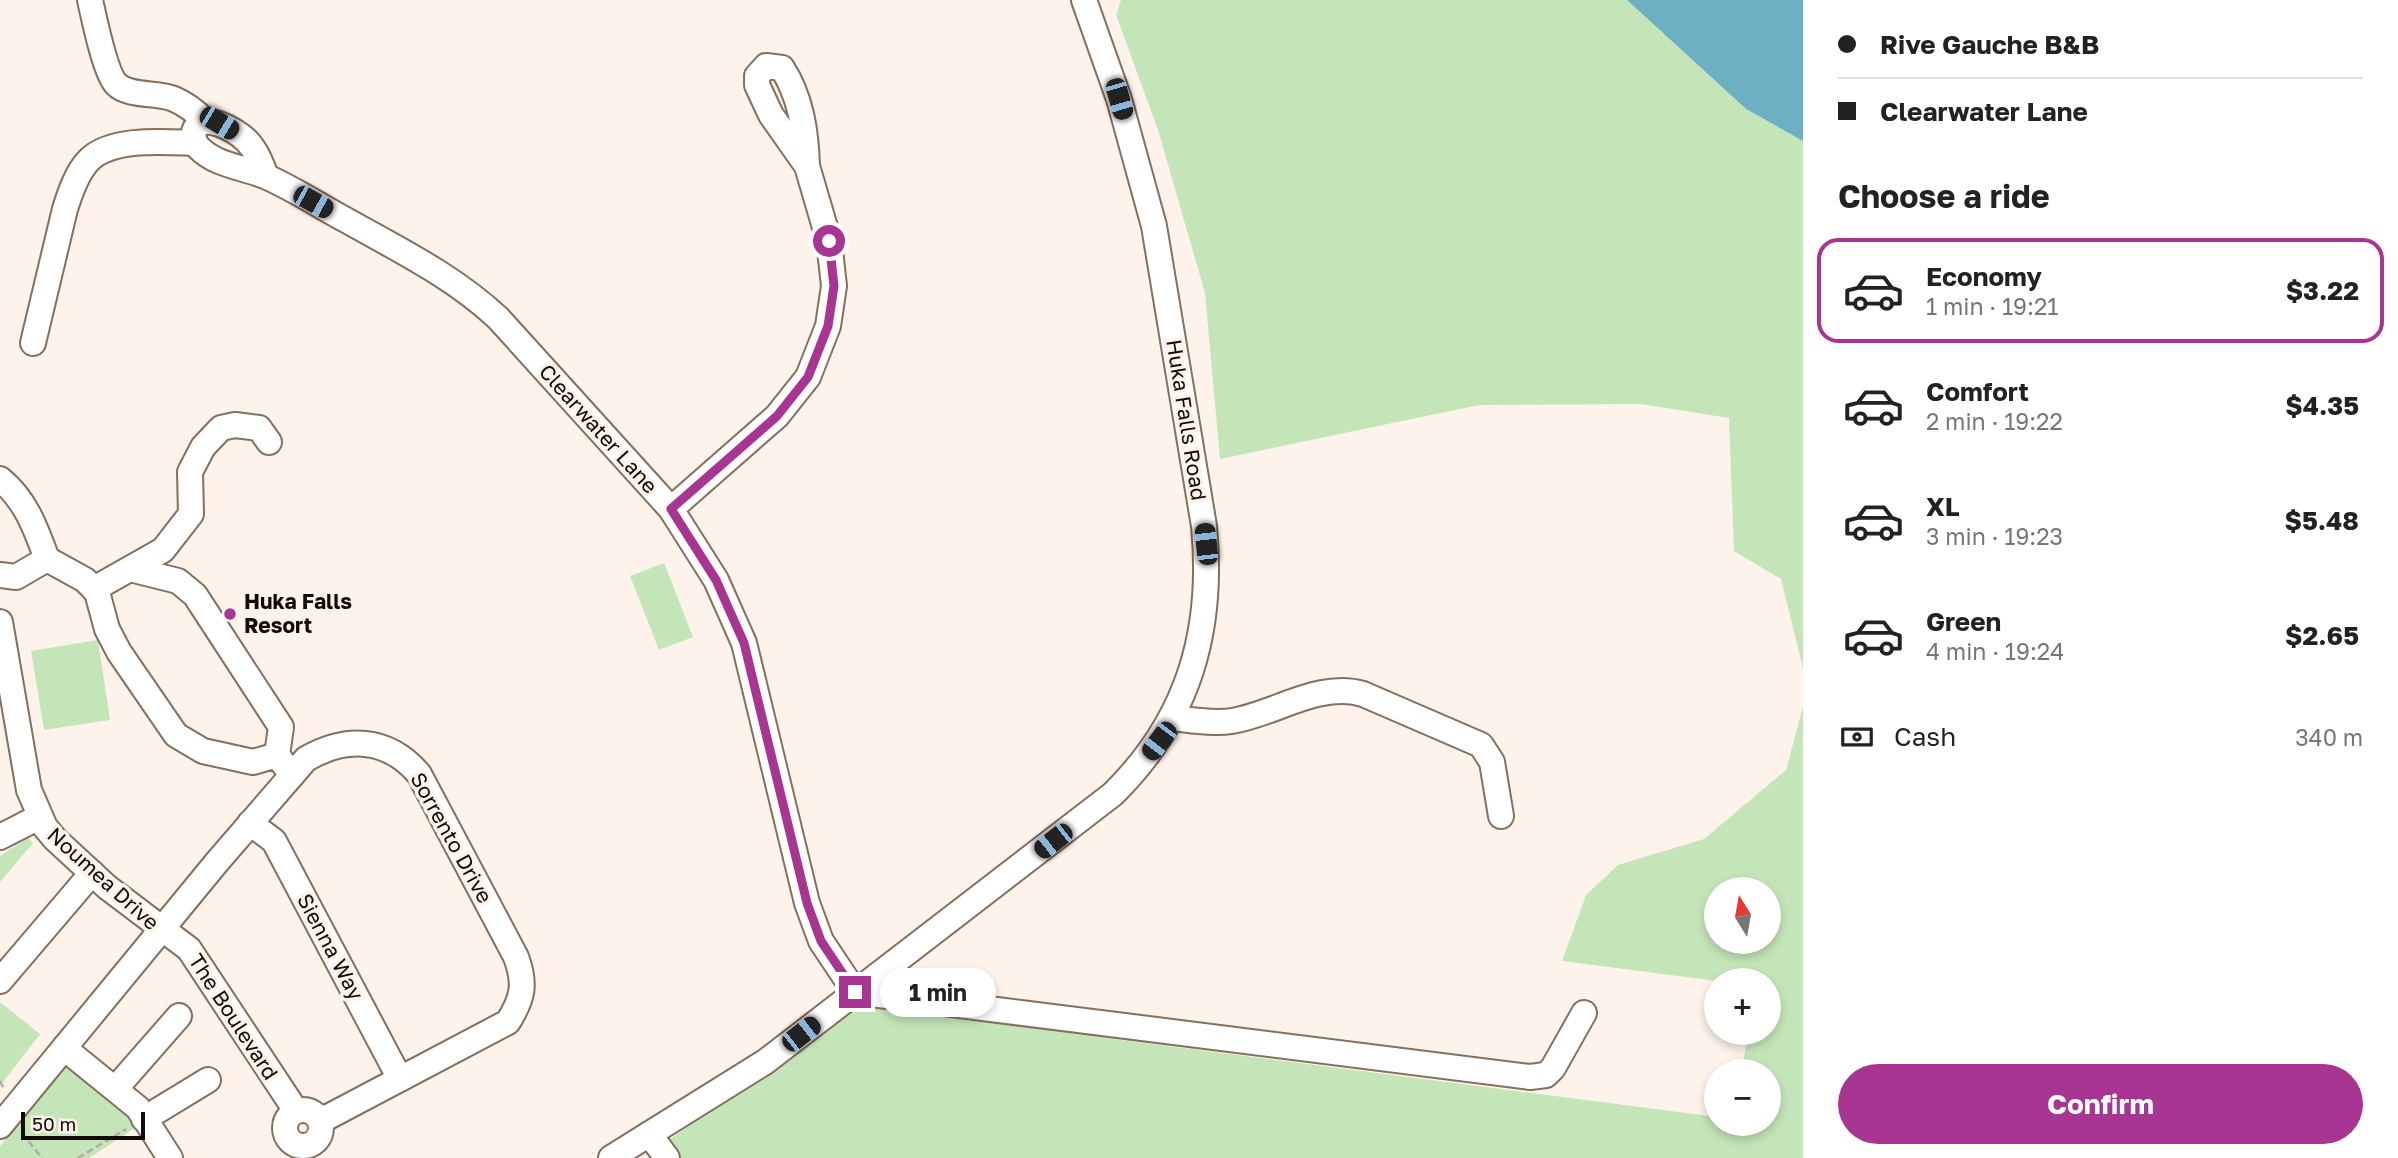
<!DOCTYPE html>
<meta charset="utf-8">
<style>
:root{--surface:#fff;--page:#f2f2f2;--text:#222;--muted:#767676;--line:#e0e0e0;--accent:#a73591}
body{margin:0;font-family:"Golos Text",sans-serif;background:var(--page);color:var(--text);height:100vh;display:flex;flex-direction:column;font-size:26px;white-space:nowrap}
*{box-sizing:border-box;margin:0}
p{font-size:23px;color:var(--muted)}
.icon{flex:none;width:38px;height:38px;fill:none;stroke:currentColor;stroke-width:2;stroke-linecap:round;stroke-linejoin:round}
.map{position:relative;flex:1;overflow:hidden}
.sheet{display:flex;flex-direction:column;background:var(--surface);width:595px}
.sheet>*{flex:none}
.banner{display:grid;align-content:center;height:154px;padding:0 35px;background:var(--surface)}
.needle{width:46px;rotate:349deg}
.fabs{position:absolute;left:1704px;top:877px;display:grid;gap:14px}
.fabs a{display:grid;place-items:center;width:77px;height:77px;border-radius:50%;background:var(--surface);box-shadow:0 4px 10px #0003;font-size:35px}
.scale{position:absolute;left:21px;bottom:18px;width:124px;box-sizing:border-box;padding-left:7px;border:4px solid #120a05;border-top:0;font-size:19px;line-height:24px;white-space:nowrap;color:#120a05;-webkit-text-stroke:5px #fdf3ea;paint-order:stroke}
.end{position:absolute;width:32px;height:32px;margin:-16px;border:9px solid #a73591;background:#fff;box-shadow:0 0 0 4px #fff}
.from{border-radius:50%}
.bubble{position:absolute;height:49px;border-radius:24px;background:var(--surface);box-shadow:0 4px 10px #0003;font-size:23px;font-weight:700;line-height:49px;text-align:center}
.car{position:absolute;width:21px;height:42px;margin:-21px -10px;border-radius:9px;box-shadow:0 0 5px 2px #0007;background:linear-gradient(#222 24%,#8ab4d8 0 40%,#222 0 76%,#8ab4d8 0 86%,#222 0)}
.banner b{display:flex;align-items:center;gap:24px;height:66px;font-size:26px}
.banner b+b{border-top:2px solid var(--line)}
.banner i{width:18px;height:18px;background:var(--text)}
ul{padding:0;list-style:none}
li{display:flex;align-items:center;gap:21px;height:105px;margin:0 14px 10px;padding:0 21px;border:4px solid transparent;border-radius:21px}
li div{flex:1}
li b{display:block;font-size:26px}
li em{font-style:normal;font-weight:700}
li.active{border-color:var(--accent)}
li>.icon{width:63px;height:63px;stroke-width:1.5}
h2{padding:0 35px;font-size:32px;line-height:84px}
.pay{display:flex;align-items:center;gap:18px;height:77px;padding:0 35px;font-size:26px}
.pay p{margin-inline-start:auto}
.button{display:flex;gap:14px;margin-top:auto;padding:14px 35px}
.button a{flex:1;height:80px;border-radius:42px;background:var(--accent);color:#fff;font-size:28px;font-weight:700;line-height:80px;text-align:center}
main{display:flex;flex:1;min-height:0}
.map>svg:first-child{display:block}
.green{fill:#c4e5b8;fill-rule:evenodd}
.water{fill:#6eb0c3}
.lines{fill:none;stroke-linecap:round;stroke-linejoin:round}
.minor-casing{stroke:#856f5d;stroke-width:28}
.path{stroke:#b4aba3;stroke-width:2.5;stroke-dasharray:7 3.5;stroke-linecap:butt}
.minor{stroke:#fff;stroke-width:24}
.route{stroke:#a73591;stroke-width:9}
.poi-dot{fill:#a73591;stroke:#fdf3ea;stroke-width:2.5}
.labels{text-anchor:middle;stroke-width:7;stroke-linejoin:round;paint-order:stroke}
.street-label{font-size:21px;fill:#120a05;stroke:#fdf3ea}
.poi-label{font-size:21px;font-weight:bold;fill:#120a05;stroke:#fdf3ea;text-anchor:start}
</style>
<main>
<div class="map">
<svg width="1803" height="1158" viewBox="0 0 1803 1158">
<rect width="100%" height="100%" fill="#fdf3ea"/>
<g class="green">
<path d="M 1121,0 L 1627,0 L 1746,109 L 1803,141 L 1803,668 L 1781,579 L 1734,551 L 1729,418 L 1641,404 L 1479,405 L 1220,459 L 1205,293 L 1158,130 L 1116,15 Z"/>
<path d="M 664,563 L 693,637 L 659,650 L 630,576 Z"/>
<path d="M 98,640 L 110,720 L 44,730 L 31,651 Z"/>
<path d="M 1803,707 L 1803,1158 L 679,1158 L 666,1142 L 858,1006 L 1717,1117 L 1717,1124 L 1769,1124 L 1769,1071 L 1741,1071 L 1749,1033 L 1769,1032 L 1769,980 L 1717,981 L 1562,961 L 1586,895 L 1618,865 L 1704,839 L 1786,770 ZM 1717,889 L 1769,889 L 1769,942 L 1717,942 Z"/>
<path d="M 28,838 L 33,843 L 0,882 L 0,856 Z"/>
<path d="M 0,1002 L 40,1034 L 0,1086 Z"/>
<path d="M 66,1064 L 123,1109 L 135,1128 L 89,1158 L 0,1158 L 0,1146 Z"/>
</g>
<path class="water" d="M 1627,0 L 1803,0 L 1803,141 L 1746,109 Z"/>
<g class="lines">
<g class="minor-casing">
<g id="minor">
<path d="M 90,0 C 94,18 105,72 116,84 C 129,97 157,92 174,99 C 186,104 196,112 205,121"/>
<path d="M 266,176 C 261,163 256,150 246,140 C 236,131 204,111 195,129 C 192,135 194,143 199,148 C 217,166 244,167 267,177 C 294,189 320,206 346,220 C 399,250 453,276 498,318 L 671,509 L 716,580 L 744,643 L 807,903 L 821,941 L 855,992 L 1530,1077 L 1546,1075 L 1553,1068 L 1584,1013"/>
<path d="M 33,343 L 65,209 C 70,193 77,172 89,160 C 112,137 165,142 195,143"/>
<path d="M 0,479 C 26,500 36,529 47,559 L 85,580 L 97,592 L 107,629 L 119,652 L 176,735 L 203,751 L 253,762 L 277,755 L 292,775"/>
<path d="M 671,509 L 777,416 L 808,377 L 828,326 L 834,286 L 829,241 L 807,166 L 771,115 L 757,85 L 757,76 L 766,66 L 782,68 C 801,97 806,132 807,166"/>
<path d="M 130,569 L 178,581 L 195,595 L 281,727 L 277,755"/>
<path d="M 0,575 L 16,577 L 47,559"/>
<path d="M 94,589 L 163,550 L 191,514 L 190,472 L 203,447 L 221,428 L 235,425 L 259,428 L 269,442"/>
<path d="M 0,622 L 29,790 L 45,827 L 55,839 L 107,887 L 189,949 L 296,1111"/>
<path d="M 1172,718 C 1192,720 1213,724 1232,721 C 1275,714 1319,681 1363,694 L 1481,745 L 1492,762 L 1501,816"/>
<path d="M 250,823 L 274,841 L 400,1079"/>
<path d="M 0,837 L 39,817"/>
<path d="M 0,981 L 92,873"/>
<path d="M 64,1048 L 138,1108 L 170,1158"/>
<path d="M 116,1088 L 179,1016"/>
<circle cx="303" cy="1128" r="18"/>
<path d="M 144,1119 L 208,1080"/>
<path d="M 0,1126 L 217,862 L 306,759 C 346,736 387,737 419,774 L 516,957 C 526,984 523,998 508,1022 L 328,1117 L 319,1118"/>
<path d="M 649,1134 L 667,1158"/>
<path d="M 611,1158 L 765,1062 L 1113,794 C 1189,719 1214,631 1204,526 L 1154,226 L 1119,99 L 1084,0"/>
</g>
</g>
<g class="path">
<path d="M 0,1081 L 4,1089"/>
<path d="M 22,1133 L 42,1158"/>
<path d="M 78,1158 L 126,1129"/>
</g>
<use href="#minor" class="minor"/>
</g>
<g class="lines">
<path class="route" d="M 829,241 L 834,286 L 828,326 L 808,377 L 777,416 L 671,509 L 716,580 L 744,643 L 807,903 L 821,941 L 855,992"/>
</g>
<circle class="poi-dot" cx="230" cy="614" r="7"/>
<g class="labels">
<g class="street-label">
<text transform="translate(1186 420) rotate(81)" y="7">Huka Falls Road</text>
<text transform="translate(598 429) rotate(48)" y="7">Clearwater Lane</text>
<text transform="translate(451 838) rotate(61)" y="7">Sorrento Drive</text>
<text transform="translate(103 879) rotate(42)" y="7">Noumea Drive</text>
<text transform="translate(330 947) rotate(62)" y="7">Sienna Way</text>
<text transform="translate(233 1017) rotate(57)" y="7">The Boulevard</text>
</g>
<g class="poi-label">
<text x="244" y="609">Huka Falls<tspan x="244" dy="24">Resort</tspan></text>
</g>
</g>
</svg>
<div class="fabs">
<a><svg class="needle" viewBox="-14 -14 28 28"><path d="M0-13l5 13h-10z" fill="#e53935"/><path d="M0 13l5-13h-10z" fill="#767676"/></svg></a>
<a>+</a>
<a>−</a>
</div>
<div class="scale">50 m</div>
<i class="end from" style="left:829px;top:241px"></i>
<i class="end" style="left:855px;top:992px"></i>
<div class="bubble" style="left:880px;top:968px;width:116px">1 min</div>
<i class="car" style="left:1119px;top:99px;rotate:164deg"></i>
<i class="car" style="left:219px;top:123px;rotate:121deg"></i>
<i class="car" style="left:313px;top:202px;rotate:119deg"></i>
<i class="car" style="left:1206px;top:544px;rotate:354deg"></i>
<i class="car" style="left:1159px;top:741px;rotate:217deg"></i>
<i class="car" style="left:1053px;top:841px;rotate:232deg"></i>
<i class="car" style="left:801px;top:1034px;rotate:52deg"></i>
</div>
<section class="sheet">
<div class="banner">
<b><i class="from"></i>Rive Gauche B&amp;B</b>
<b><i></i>Clearwater Lane</b>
</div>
<h2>Choose a ride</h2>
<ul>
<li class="active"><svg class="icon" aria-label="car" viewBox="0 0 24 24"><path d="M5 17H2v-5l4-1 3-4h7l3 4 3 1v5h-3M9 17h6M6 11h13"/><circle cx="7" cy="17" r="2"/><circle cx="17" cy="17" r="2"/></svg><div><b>Economy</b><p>1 min · 19:21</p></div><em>$3.22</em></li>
<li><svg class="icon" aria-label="car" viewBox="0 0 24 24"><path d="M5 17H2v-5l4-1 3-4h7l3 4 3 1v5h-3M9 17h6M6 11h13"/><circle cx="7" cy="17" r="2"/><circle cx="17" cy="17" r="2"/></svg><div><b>Comfort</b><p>2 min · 19:22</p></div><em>$4.35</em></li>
<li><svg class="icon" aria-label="car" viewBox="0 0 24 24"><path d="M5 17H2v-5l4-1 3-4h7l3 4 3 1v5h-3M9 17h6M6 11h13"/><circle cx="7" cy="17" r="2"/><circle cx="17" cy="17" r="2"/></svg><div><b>XL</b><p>3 min · 19:23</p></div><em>$5.48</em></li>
<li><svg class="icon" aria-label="car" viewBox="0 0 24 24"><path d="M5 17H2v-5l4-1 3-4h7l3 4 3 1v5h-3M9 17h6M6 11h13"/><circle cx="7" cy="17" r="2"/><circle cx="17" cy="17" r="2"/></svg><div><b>Green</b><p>4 min · 19:24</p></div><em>$2.65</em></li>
</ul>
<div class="pay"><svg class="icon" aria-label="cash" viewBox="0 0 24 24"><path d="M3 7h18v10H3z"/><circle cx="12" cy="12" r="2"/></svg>Cash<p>340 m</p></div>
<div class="button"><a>Confirm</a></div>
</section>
</main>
